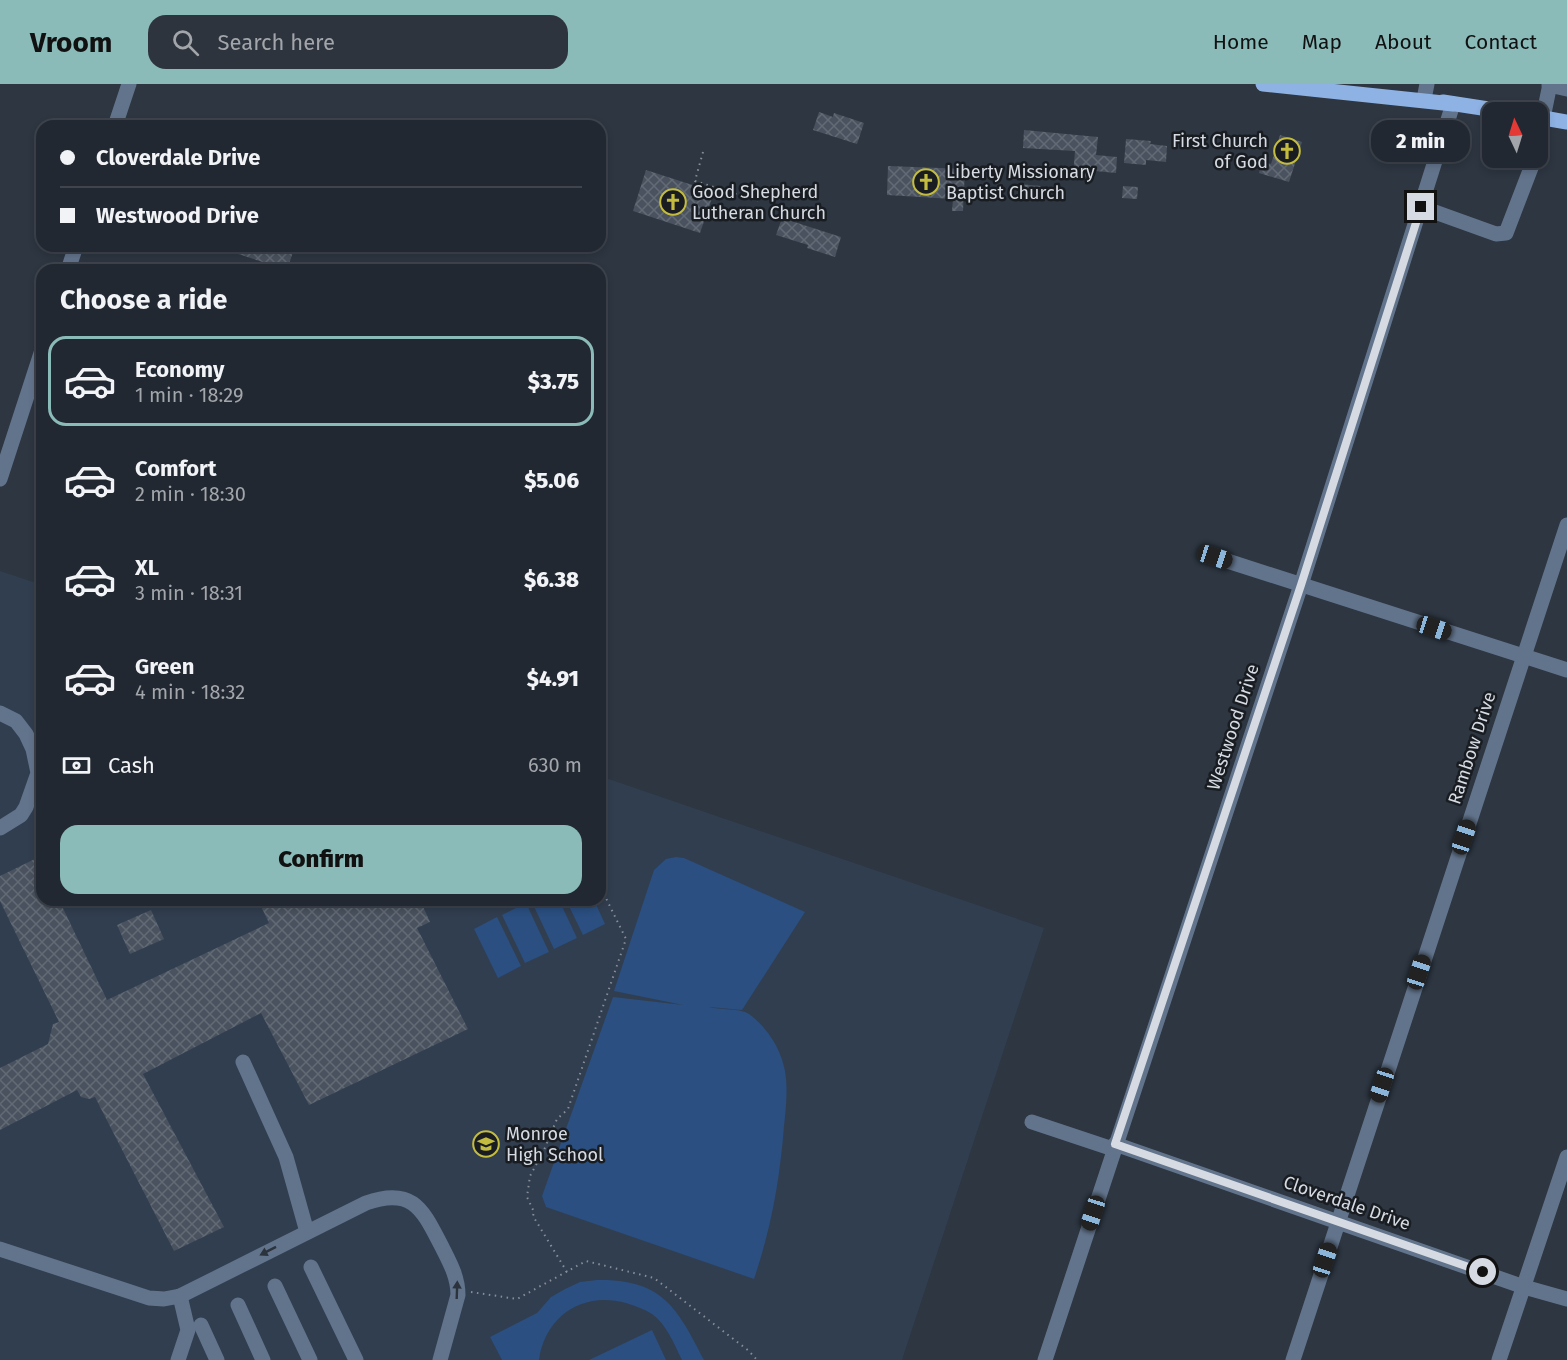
<!DOCTYPE html>
<meta charset="utf-8">
<style>
:root{--surface:#222831;--page:#2e343d;--text:#f1f3f6;--muted:#a2a6ab;--line:#3f444d;--accent:#8bbbb9}
body{margin:0;font-family:"Fira Sans",sans-serif;background:var(--page);color:var(--text);height:100vh;display:flex;flex-direction:column;font-size:22px;white-space:nowrap}
*{box-sizing:border-box;margin:0}
p{font-size:20px;color:var(--muted)}
.icon{flex:none;width:33px;height:33px;fill:none;stroke:currentColor;stroke-width:2;stroke-linecap:round;stroke-linejoin:round}
.map{position:relative;flex:1;overflow:hidden}
.sheet{position:absolute;left:36px;top:180px;width:570px;height:642px;display:flex;flex-direction:column;background:var(--surface);border-radius:18px;box-shadow:0 3px 9px #0003,0 0 0 2px var(--line)}
.sheet>*{flex:none}
.banner{position:absolute;left:36px;top:36px;width:570px;height:132px;border-radius:18px;box-shadow:0 3px 9px #0003,0 0 0 2px var(--line);display:grid;align-content:center;height:132px;padding:0 24px;background:var(--surface)}
.needle{width:39px;rotate:356deg}
.tools{position:absolute;left:1482px;top:18px;display:grid;gap:12px}
.tools a{display:grid;place-items:center;width:66px;height:66px;border-radius:12px;background:var(--surface);box-shadow:0 3px 9px #0003,0 0 0 2px var(--line);font-size:30px}
.end{position:absolute;width:27px;height:27px;margin:-14px;border:8px solid #d6dbe3;background:#111;box-shadow:0 0 0 3px #111}
.from{border-radius:50%}
.bubble{position:absolute;height:42px;border-radius:18px;background:var(--surface);box-shadow:0 3px 9px #0003,0 0 0 2px var(--line);font-size:20px;font-weight:800;line-height:42px;text-align:center}
.car{position:absolute;width:18px;height:36px;margin:-18px -9px;border-radius:8px;box-shadow:0 0 4px 2px #0007;background:linear-gradient(#222 24%,#8ab4d8 0 40%,#222 0 76%,#8ab4d8 0 86%,#222 0)}
.banner b{display:flex;align-items:center;gap:21px;height:57px;font-size:22px}
.banner b+b{border-top:2px solid var(--line)}
.banner i{width:15px;height:15px;background:var(--text)}
ul{padding:0;list-style:none}
li{display:flex;align-items:center;gap:18px;height:90px;margin:0 12px 9px;padding:0 12px;border:3px solid transparent;border-radius:18px}
li div{flex:1}
li b{display:block;font-size:22px}
li em{font-style:normal;font-weight:800}
li.on{border-color:var(--accent)}
li>.icon{width:54px;height:54px;stroke-width:1.5}
h2{padding:0 24px;font-size:27px;line-height:72px}
.pay{display:flex;align-items:center;gap:15px;height:66px;padding:0 24px;font-size:22px}
.pay p{margin-inline-start:auto}
.button{display:flex;gap:12px;margin-top:auto;padding:12px 24px}
.button a{flex:1;height:69px;border-radius:18px;background:var(--accent);color:#111;font-size:24px;font-weight:800;line-height:69px;text-align:center}
header{display:flex;align-items:center;gap:36px;box-sizing:border-box;height:84px;padding:0 30px;background:var(--accent);color:#111}
header strong{font-size:28px}
nav{display:flex;gap:33px;margin-inline-start:auto;font-size:21px}
.search{width:420px;height:54px;background:var(--page);display:flex;align-items:center;gap:15px;box-sizing:border-box;padding:0 21px;border-radius:18px;color:var(--muted);font-size:22px}
.map>svg:first-child{display:block}
.built{fill:#313e4f}
.pitch{fill:#2a4f80}
.building{fill:url(#building-cross-hatch)}
.lines{fill:none;stroke-linecap:round;stroke-linejoin:round}
.path{stroke:#878e98;stroke-width:2;stroke-dasharray:1.5 4.5;stroke-linecap:butt}
.minor{stroke:#62748c;stroke-width:15}
.major{stroke:#8db2e3;stroke-width:15}
.oneway{fill:#2b333c}
.route{stroke:#d6dbe3;stroke-width:8}
.labels{text-anchor:middle;stroke-width:5;stroke-linejoin:round;paint-order:stroke}
.poi-label{font-size:18px;fill:#d6dbe3;stroke:#191d22;text-anchor:start}
.street-label{font-size:18px;fill:#d6dbe3;stroke:#191d22}
</style>
<header>
<strong>Vroom</strong>
<div class="search"><svg class="icon" aria-label="search" viewBox="0 0 24 24"><circle cx="10" cy="10" r="6"/><path d="M15 15l6 6"/></svg>Search here</div>
<nav><a>Home</a><a>Map</a><a>About</a><a>Contact</a></nav>
</header>
<div class="map">
<svg width="1567" height="1276" viewBox="0 0 1567 1276">
<defs>
<pattern id="building-cross-hatch" width="8" height="8" patternUnits="userSpaceOnUse" patternTransform="scale(1.5)"><rect width="8" height="8" fill="#49525e"/><path d="M0 0l8 8M0 8l8-8" fill="none" stroke="#626a75"/></pattern>
</defs>
<rect width="100%" height="100%" fill="#2d3641"/>
<path class="built" d="M 0,487 L 42,501 L 42,816 L 600,816 L 600,692 L 1044,844 L 902,1276 L 0,1276 Z"/>
<g class="pitch">
<path d="M 676,773 L 684,774 L 805,828 L 742,926 L 709,923 C 720,926 740,924 749,930 C 768,944 781,965 785,987 C 788,1005 786,1024 784,1042 C 780,1095 771,1145 754,1195 L 546,1123 L 542,1112 L 613,913 L 683,921 L 614,907 L 654,786 L 666,775 Z"/>
<path d="M 531,816 L 559,816 L 577,854 L 554,865 Z"/>
<path d="M 566,816 L 594,816 L 605,840 L 583,851 Z"/>
<path d="M 526,819 L 549,868 L 525,879 L 502,831 Z"/>
<path d="M 497,833 L 521,882 L 498,894 L 474,845 Z"/>
<path d="M 597,1196 C 662,1195 677,1223 704,1276 L 682,1276 C 674,1260 667,1241 652,1230 C 644,1225 635,1222 626,1219 C 583,1207 545,1232 539,1276 L 502,1276 L 490,1253 L 537,1229 L 551,1213 L 565,1205 L 580,1198 Z"/>
<path d="M 652,1246 L 666,1276 L 589,1276 Z"/>
</g>
<g class="building">
<path d="M 819,28 L 833,33 L 834,29 L 864,39 L 857,60 L 813,46 Z"/>
<path d="M 1024,46 L 1098,53 L 1096,71 L 1117,73 L 1116,89 L 1095,87 L 1094,94 L 1073,92 L 1075,67 L 1023,64 Z"/>
<path d="M 1280,51 L 1302,58 L 1289,98 L 1259,89 L 1262,77 L 1271,80 Z"/>
<path d="M 1126,55 L 1151,57 L 1150,60 L 1167,62 L 1166,78 L 1146,76 L 1146,81 L 1124,79 Z"/>
<path d="M 888,82 L 965,85 L 963,127 L 952,127 L 953,115 L 887,111 Z"/>
<path d="M 646,86 L 714,108 L 700,149 L 633,127 Z"/>
<path d="M 1018,100 L 1041,102 L 1040,116 L 1017,114 Z"/>
<path d="M 1123,102 L 1138,103 L 1137,115 L 1122,114 Z"/>
<path d="M 782,134 L 841,153 L 835,173 L 807,164 L 808,161 L 776,151 Z"/>
<path d="M 221,162 L 295,162 L 287,186 L 220,164 Z"/>
<path d="M 39,773 L 42,779 L 42,816 L 59,816 L 107,916 L 269,839 L 258,816 L 420,816 L 430,838 L 417,844 L 468,945 L 309,1021 L 261,929 L 143,990 L 224,1143 L 174,1167 L 95,1013 L 89,1015 L 81,1013 L 77,1006 L 0,1046 L 0,984 L 48,960 L 53,940 L 59,938 L 0,817 L 0,792 Z"/>
<path d="M 151,826 L 164,855 L 130,870 L 117,841 Z"/>
</g>
<g class="lines">
<g class="path">
<path d="M 703,68 L 695,97 L 758,117"/>
<path d="M 567,1188 L 533,1132 L 534,1128 L 527,1113 L 530,1092 L 544,1066 L 557,1035 L 568,1025 L 626,855 L 600,802"/>
<path d="M 471,1208 L 517,1215 L 586,1177 L 654,1194 L 749,1267 L 757,1276"/>
</g>
<g class="minor">
<path d="M 1549,1 L 1567,5"/>
<path d="M 1424,15 L 1427,0"/>
<path d="M 1543,34 L 1550,0"/>
<path d="M 115,42 L 129,0"/>
<path d="M 1421,123 L 1496,150 L 1506,149 L 1534,76"/>
<path d="M 68,186 L 76,162"/>
<path d="M 0,395 L 42,266"/>
<path d="M 1215,473 L 1567,586"/>
<path d="M 0,629 L 16,637 L 26,650 L 33,665 L 38,689 L 26,723 L 21,731 L 0,744"/>
<path d="M 243,978 L 286,1073 L 307,1148"/>
<path d="M 1032,1038 L 1113,1065"/>
<path d="M 1115,1060 L 1524,1203 L 1567,1215"/>
<path d="M 0,1165 L 149,1214 L 164,1215 L 180,1212 L 188,1246 L 178,1276"/>
<path d="M 311,1183 L 356,1276"/>
<path d="M 275,1202 L 310,1276"/>
<path d="M 180,1212 L 366,1119 C 414,1102 423,1127 442,1163 C 450,1179 458,1193 458,1211 L 440,1276"/>
<path d="M 238,1221 L 263,1276"/>
<path d="M 201,1241 L 217,1276"/>
<path d="M 1045,1276 L 1301,501 L 1453,20"/>
<path d="M 1293,1276 L 1567,441"/>
<path d="M 1499,1276 L 1567,1073"/>
</g>
<g class="major">
<path d="M 1263,0 L 1453,20"/>
<path d="M 1443,18 L 1508,28"/>
<path d="M 1538,33 L 1567,38"/>
</g>
</g>
<defs><path id="oneway-solid" d="M-6-.8H1V-3.2L6.5 0L1 3.2V.8H-6Z" transform="scale(1.5)"/></defs>
<g class="oneway">
<use href="#oneway-solid" transform="translate(268 1167) rotate(153)"/>
<use href="#oneway-solid" transform="translate(457 1206) rotate(-88)"/>
</g>
<g class="lines">
<path class="route" d="M 1421,123 L 1301,501 L 1115,1060 L 1483,1188"/>
</g>
<defs>
<g id="church-ring" transform="scale(1.35)"><circle r="9.5" fill="#191d22" stroke="#c4bc3e" stroke-width="1.5"/><path d="M-1.2-6h2.4v3.5h3.3v2.4h-3.3V6h-2.4V-.1h-3.3v-2.4h3.3Z" fill="#c4bc3e"/></g>
<g id="school-ring" transform="scale(1.35)"><circle r="9.5" fill="#191d22" stroke="#c4bc3e" stroke-width="1.5"/><path d="M0-5L7-2L0 1L-7-2ZM-4 1L0 2.5L4 1V4Q0 6-4 4Z" fill="#c4bc3e"/></g>
</defs>
<g fill-rule="evenodd">
<use href="#church-ring" x="1287" y="67"/>
<use href="#church-ring" x="926" y="98"/>
<use href="#church-ring" x="673" y="118"/>
<use href="#school-ring" x="486" y="1060"/>
</g>
<g class="labels">
<g class="poi-label">
<text x="1268" y="63" text-anchor="end">First Church<tspan x="1268" dy="21">of God</tspan></text>
<text x="946" y="94">Liberty Missionary<tspan x="946" dy="21">Baptist Church</tspan></text>
<text x="692" y="114">Good Shepherd<tspan x="692" dy="21">Lutheran Church</tspan></text>
<text x="506" y="1056">Monroe<tspan x="506" dy="21">High School</tspan></text>
</g>
<g class="street-label">
<text transform="translate(1233 643) rotate(-72)" y="6">Westwood Drive</text>
<text transform="translate(1472 664) rotate(-72)" y="6">Rambow Drive</text>
<text transform="translate(1347 1119) rotate(19)" y="6">Cloverdale Drive</text>
</g>
</g>
</svg>
<div class="tools">
<a><svg class="needle" viewBox="-14 -14 28 28"><path d="M0-13l5 13h-10z" fill="#e53935"/><path d="M0 13l5-13h-10z" fill="#a2a6ab"/></svg></a>
</div>
<i class="end from" style="left:1483px;top:1188px"></i>
<i class="end" style="left:1421px;top:123px"></i>
<div class="bubble" style="left:1371px;top:36px;width:99px">2 min</div>
<i class="car" style="left:1215px;top:473px;rotate:108deg"></i>
<i class="car" style="left:1434px;top:544px;rotate:108deg"></i>
<i class="car" style="left:1464px;top:753px;rotate:18deg"></i>
<i class="car" style="left:1419px;top:888px;rotate:18deg"></i>
<i class="car" style="left:1382px;top:1001px;rotate:198deg"></i>
<i class="car" style="left:1093px;top:1129px;rotate:198deg"></i>
<i class="car" style="left:1325px;top:1176px;rotate:18deg"></i>
<div class="banner">
<b><i class="from"></i>Cloverdale Drive</b>
<b><i></i>Westwood Drive</b>
</div>
<section class="sheet">
<h2>Choose a ride</h2>
<ul>
<li class="on"><svg class="icon" aria-label="car" viewBox="0 0 24 24"><path d="M5 17H2v-5l4-1 3-4h7l3 4 3 1v5h-3M9 17h6M6 11h13"/><circle cx="7" cy="17" r="2"/><circle cx="17" cy="17" r="2"/></svg><div><b>Economy</b><p>1 min · 18:29</p></div><em>$3.75</em></li>
<li><svg class="icon" aria-label="car" viewBox="0 0 24 24"><path d="M5 17H2v-5l4-1 3-4h7l3 4 3 1v5h-3M9 17h6M6 11h13"/><circle cx="7" cy="17" r="2"/><circle cx="17" cy="17" r="2"/></svg><div><b>Comfort</b><p>2 min · 18:30</p></div><em>$5.06</em></li>
<li><svg class="icon" aria-label="car" viewBox="0 0 24 24"><path d="M5 17H2v-5l4-1 3-4h7l3 4 3 1v5h-3M9 17h6M6 11h13"/><circle cx="7" cy="17" r="2"/><circle cx="17" cy="17" r="2"/></svg><div><b>XL</b><p>3 min · 18:31</p></div><em>$6.38</em></li>
<li><svg class="icon" aria-label="car" viewBox="0 0 24 24"><path d="M5 17H2v-5l4-1 3-4h7l3 4 3 1v5h-3M9 17h6M6 11h13"/><circle cx="7" cy="17" r="2"/><circle cx="17" cy="17" r="2"/></svg><div><b>Green</b><p>4 min · 18:32</p></div><em>$4.91</em></li>
</ul>
<div class="pay"><svg class="icon" aria-label="cash" viewBox="0 0 24 24"><path d="M3 7h18v10H3z"/><circle cx="12" cy="12" r="2"/></svg>Cash<p>630 m</p></div>
<div class="button"><a>Confirm</a></div>
</section>
</div>
